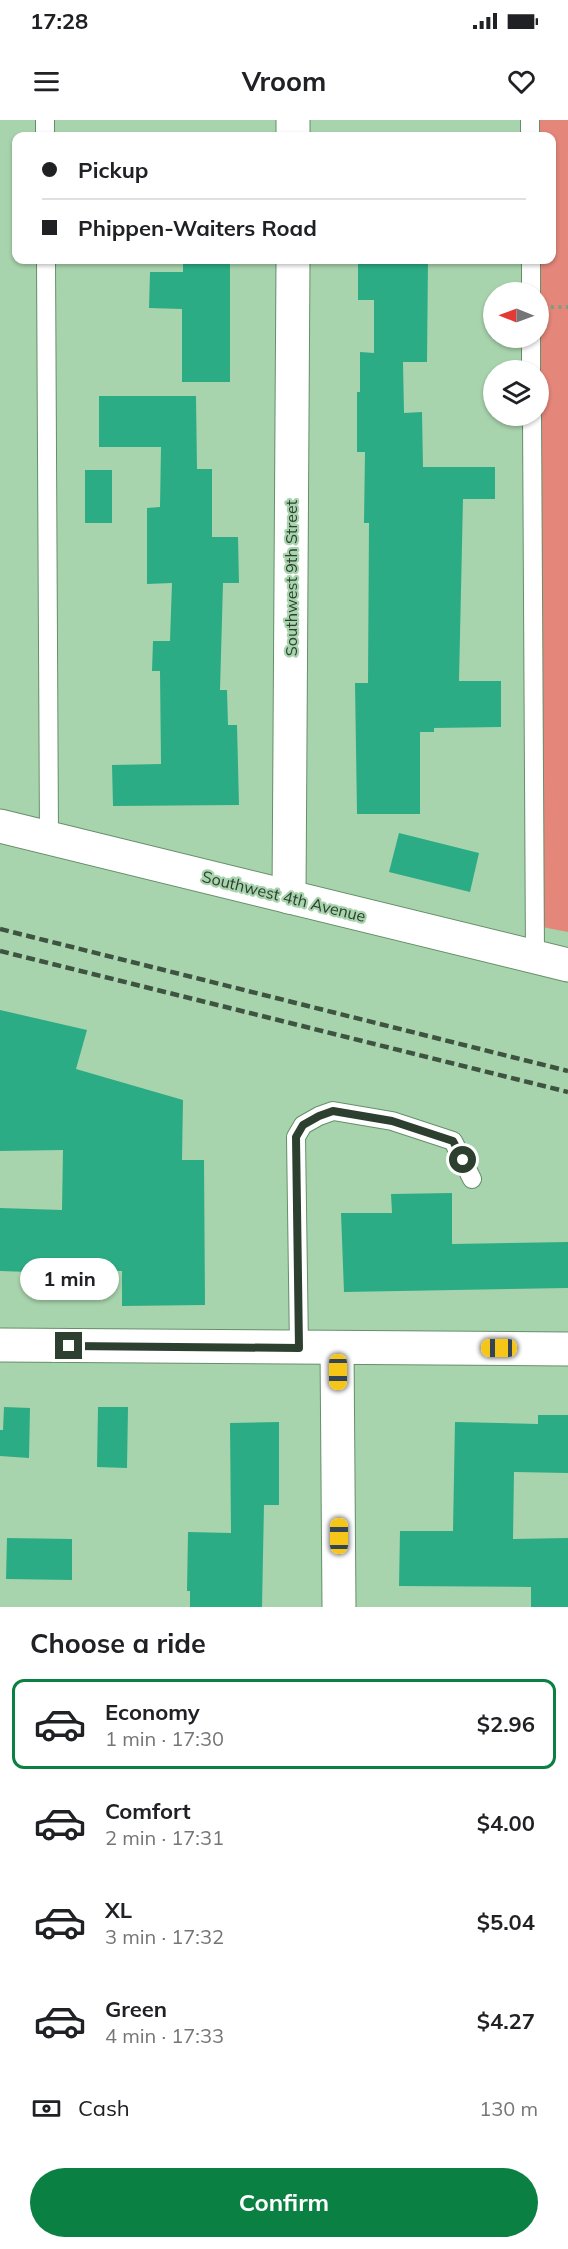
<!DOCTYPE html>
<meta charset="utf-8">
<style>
:root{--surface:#fff;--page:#f2f2f2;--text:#202124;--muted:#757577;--line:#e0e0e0;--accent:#0b8043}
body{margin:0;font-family:Mulish,sans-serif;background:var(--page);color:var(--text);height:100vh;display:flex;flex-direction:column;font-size:22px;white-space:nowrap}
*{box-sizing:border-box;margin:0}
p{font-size:20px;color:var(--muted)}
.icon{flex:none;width:33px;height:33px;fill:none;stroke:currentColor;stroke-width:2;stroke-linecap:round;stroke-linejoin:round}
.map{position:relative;height:1487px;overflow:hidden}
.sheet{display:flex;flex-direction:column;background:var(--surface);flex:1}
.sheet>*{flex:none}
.banner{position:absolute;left:12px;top:12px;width:544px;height:132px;border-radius:12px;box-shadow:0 2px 4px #0004;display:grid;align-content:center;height:132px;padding:0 30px;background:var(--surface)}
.needle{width:39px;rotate:271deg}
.controls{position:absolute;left:483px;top:162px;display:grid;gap:12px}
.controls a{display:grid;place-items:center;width:66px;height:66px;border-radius:50%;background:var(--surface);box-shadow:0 2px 4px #0004;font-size:30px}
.end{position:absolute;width:27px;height:27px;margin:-14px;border:8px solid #2d3f2f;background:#fff;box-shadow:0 0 0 3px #fff}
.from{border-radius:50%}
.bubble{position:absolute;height:42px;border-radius:21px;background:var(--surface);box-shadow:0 2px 4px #0004;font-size:20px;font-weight:700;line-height:42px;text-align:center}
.car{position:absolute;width:18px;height:36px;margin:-18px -9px;border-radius:8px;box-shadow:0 0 4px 2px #0007;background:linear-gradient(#f5c518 24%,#345 0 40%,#f5c518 0 76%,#345 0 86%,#f5c518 0)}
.banner b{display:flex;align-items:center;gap:21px;height:57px;font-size:22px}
.banner b+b{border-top:2px solid var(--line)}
.banner i{width:15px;height:15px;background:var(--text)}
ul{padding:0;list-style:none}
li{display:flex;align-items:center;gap:18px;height:90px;margin:0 12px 9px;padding:0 18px;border:3px solid transparent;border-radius:12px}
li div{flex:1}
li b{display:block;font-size:22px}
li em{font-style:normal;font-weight:700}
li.on{border-color:var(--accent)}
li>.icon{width:54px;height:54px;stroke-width:1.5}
h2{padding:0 30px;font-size:27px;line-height:72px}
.pay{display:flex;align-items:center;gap:15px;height:66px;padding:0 30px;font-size:22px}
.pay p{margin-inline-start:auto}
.cta{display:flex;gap:12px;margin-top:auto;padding:12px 30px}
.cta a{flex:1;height:69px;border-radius:36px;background:var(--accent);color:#fff;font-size:24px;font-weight:700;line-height:69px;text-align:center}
.status{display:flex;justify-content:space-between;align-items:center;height:42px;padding:0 30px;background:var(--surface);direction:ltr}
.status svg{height:16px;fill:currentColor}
header{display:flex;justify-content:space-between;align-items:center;height:78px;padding:0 30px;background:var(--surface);font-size:27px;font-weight:700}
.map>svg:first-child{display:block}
.green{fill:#e4867a}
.building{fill:#2bac85}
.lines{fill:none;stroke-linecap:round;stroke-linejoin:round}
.service-casing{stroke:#658f6a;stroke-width:20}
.minor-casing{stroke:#658f6a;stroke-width:35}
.tertiary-casing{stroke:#658f6a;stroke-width:35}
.path{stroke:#7c9f80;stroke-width:4;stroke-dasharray:3 4.5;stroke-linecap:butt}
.service{stroke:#fff;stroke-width:18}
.minor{stroke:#fff;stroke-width:33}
.tertiary{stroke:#fff;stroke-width:33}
.rail{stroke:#3e5340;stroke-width:4.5;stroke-dasharray:9 4.5;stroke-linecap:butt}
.route{stroke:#2d3f2f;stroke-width:8}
.labels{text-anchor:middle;stroke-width:4.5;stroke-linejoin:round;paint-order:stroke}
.street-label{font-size:16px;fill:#2d3f2f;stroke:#a8d4ad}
</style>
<div class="status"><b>17:28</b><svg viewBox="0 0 49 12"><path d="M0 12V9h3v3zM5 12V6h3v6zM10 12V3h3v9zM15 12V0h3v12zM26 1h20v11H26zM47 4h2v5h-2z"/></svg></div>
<header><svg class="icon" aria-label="menu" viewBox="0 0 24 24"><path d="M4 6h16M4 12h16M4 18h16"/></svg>Vroom<svg class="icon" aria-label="heart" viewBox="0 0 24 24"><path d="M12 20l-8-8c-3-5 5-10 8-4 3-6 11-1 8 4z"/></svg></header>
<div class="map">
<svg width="568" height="1487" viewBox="0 0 568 1487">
<rect width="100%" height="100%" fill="#a8d4ad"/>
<path class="green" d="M 536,0 L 568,0 L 568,812 L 542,807 L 537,140 L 552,140 L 552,16 L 536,16 Z"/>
<g class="building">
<path d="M 183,140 L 230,140 L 230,262 L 182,262 L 182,189 L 149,188 L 150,152 L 183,152 Z"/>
<path d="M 358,140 L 428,140 L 427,242 L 403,242 L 404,293 L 422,292 L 423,347 L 495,347 L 495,379 L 463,379 L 459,561 L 501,561 L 501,607 L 434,608 L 434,612 L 420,612 L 420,694 L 357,694 L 355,563 L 368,563 L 369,403 L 364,403 L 365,332 L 357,332 L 357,272 L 360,272 L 360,232 L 374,233 L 374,180 L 358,180 Z"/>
<path d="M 99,276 L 196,276 L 197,349 L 212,349 L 212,417 L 238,417 L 239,463 L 223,463 L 220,570 L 227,570 L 228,605 L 237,605 L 239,685 L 113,686 L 112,645 L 161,644 L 160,551 L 152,551 L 153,521 L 170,521 L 172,463 L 147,464 L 147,388 L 160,387 L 161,327 L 99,327 Z"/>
<rect x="85" y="350" width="27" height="53"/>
<path d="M 399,713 L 479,733 L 470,772 L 389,752 Z"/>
<path d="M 0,890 L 87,910 L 76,949 L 183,980 L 182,1040 L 204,1040 L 205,1185 L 122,1186 L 122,1151 L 30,1149 L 30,1152 L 0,1151 L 0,1088 L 62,1090 L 63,1030 L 0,1031 Z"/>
<path d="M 452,1073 L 452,1124 L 568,1122 L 568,1168 L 344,1172 L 341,1093 L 392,1093 L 391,1074 Z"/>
<path d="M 4,1287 L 30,1288 L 29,1338 L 0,1336 L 0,1310 L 3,1310 Z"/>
<path d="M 98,1287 L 128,1287 L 127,1348 L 97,1347 Z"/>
<path d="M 538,1295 L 568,1295 L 568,1353 L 514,1352 L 513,1419 L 568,1418 L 568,1487 L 531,1487 L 531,1467 L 399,1466 L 400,1411 L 453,1411 L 455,1302 L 538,1304 Z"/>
<path d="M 279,1302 L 279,1385 L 264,1385 L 262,1487 L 190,1487 L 190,1471 L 187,1471 L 188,1412 L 231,1413 L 230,1303 Z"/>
<path d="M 7,1418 L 72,1419 L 72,1460 L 6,1459 Z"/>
</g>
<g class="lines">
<g class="service-casing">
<g id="service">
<path d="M 45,0 L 45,16"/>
<path d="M 530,0 L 530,16"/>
<path d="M 46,140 L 49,718"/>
<path d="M 531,140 L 531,172"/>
<path d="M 531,218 L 531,250"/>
<path d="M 532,296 L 535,837"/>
<path d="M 299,1228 L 296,1017 L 303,1005 L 319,996 L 333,991 L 392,1001 L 453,1021 L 472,1059"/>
</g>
</g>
<g class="minor-casing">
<g id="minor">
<path d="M 293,16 L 293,0"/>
<path d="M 0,706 L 568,845"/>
<path d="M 289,777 L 293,140"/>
<path d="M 337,1228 L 339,1487"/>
</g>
</g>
<g class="tertiary-casing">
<path id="tertiary" d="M 0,1225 L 568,1229"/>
</g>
<path class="path" d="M 551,187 L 568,187"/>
<use href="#service" class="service"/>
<use href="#minor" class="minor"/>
<use href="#tertiary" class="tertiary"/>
<g class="rail">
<path d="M 0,809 L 568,951"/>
<path d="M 0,831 L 568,972"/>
</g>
</g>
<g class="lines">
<path class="route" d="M 69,1226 L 299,1228 L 296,1017 L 303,1005 L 319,996 L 333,991 L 392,1001 L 453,1021 L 463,1040"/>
</g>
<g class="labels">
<g class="street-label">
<text transform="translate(291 458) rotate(-90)" y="6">Southwest 9th Street</text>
<text transform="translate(284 776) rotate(14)" y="6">Southwest 4th Avenue</text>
</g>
</g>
</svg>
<div class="controls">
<a><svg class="needle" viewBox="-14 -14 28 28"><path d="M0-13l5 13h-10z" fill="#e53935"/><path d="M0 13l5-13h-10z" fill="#757577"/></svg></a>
<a><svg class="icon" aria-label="layers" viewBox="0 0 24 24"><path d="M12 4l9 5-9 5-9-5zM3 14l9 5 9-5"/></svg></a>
</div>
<i class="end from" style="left:463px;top:1040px"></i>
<i class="end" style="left:69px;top:1226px"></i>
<div class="bubble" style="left:20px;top:1138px;width:99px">1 min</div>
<i class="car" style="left:499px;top:1228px;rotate:270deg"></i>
<i class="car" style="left:338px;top:1252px;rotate:180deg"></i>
<i class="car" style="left:339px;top:1416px;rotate:0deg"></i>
<div class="banner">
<b><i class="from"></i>Pickup</b>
<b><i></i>Phippen-Waiters Road</b>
</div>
</div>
<section class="sheet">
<h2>Choose a ride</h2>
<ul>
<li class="on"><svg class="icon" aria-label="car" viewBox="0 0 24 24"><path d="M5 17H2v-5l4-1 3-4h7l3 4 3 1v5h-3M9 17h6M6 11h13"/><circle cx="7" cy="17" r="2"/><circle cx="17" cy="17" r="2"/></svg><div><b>Economy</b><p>1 min · 17:30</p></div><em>$2.96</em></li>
<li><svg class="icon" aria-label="car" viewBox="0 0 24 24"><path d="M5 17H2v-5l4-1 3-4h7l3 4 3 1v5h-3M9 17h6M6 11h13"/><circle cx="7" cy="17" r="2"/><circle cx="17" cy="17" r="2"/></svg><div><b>Comfort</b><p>2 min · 17:31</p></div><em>$4.00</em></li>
<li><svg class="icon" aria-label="car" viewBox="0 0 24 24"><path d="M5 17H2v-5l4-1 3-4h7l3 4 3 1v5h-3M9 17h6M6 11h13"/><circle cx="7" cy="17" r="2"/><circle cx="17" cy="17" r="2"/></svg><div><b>XL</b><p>3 min · 17:32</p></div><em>$5.04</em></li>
<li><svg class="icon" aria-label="car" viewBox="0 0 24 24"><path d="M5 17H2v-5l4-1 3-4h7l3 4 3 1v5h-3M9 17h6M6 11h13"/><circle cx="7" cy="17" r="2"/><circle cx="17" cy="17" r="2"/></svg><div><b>Green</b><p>4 min · 17:33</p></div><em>$4.27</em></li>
</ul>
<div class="pay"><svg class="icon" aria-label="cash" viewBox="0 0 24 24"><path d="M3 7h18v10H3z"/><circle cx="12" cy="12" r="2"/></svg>Cash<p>130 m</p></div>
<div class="cta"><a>Confirm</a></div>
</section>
